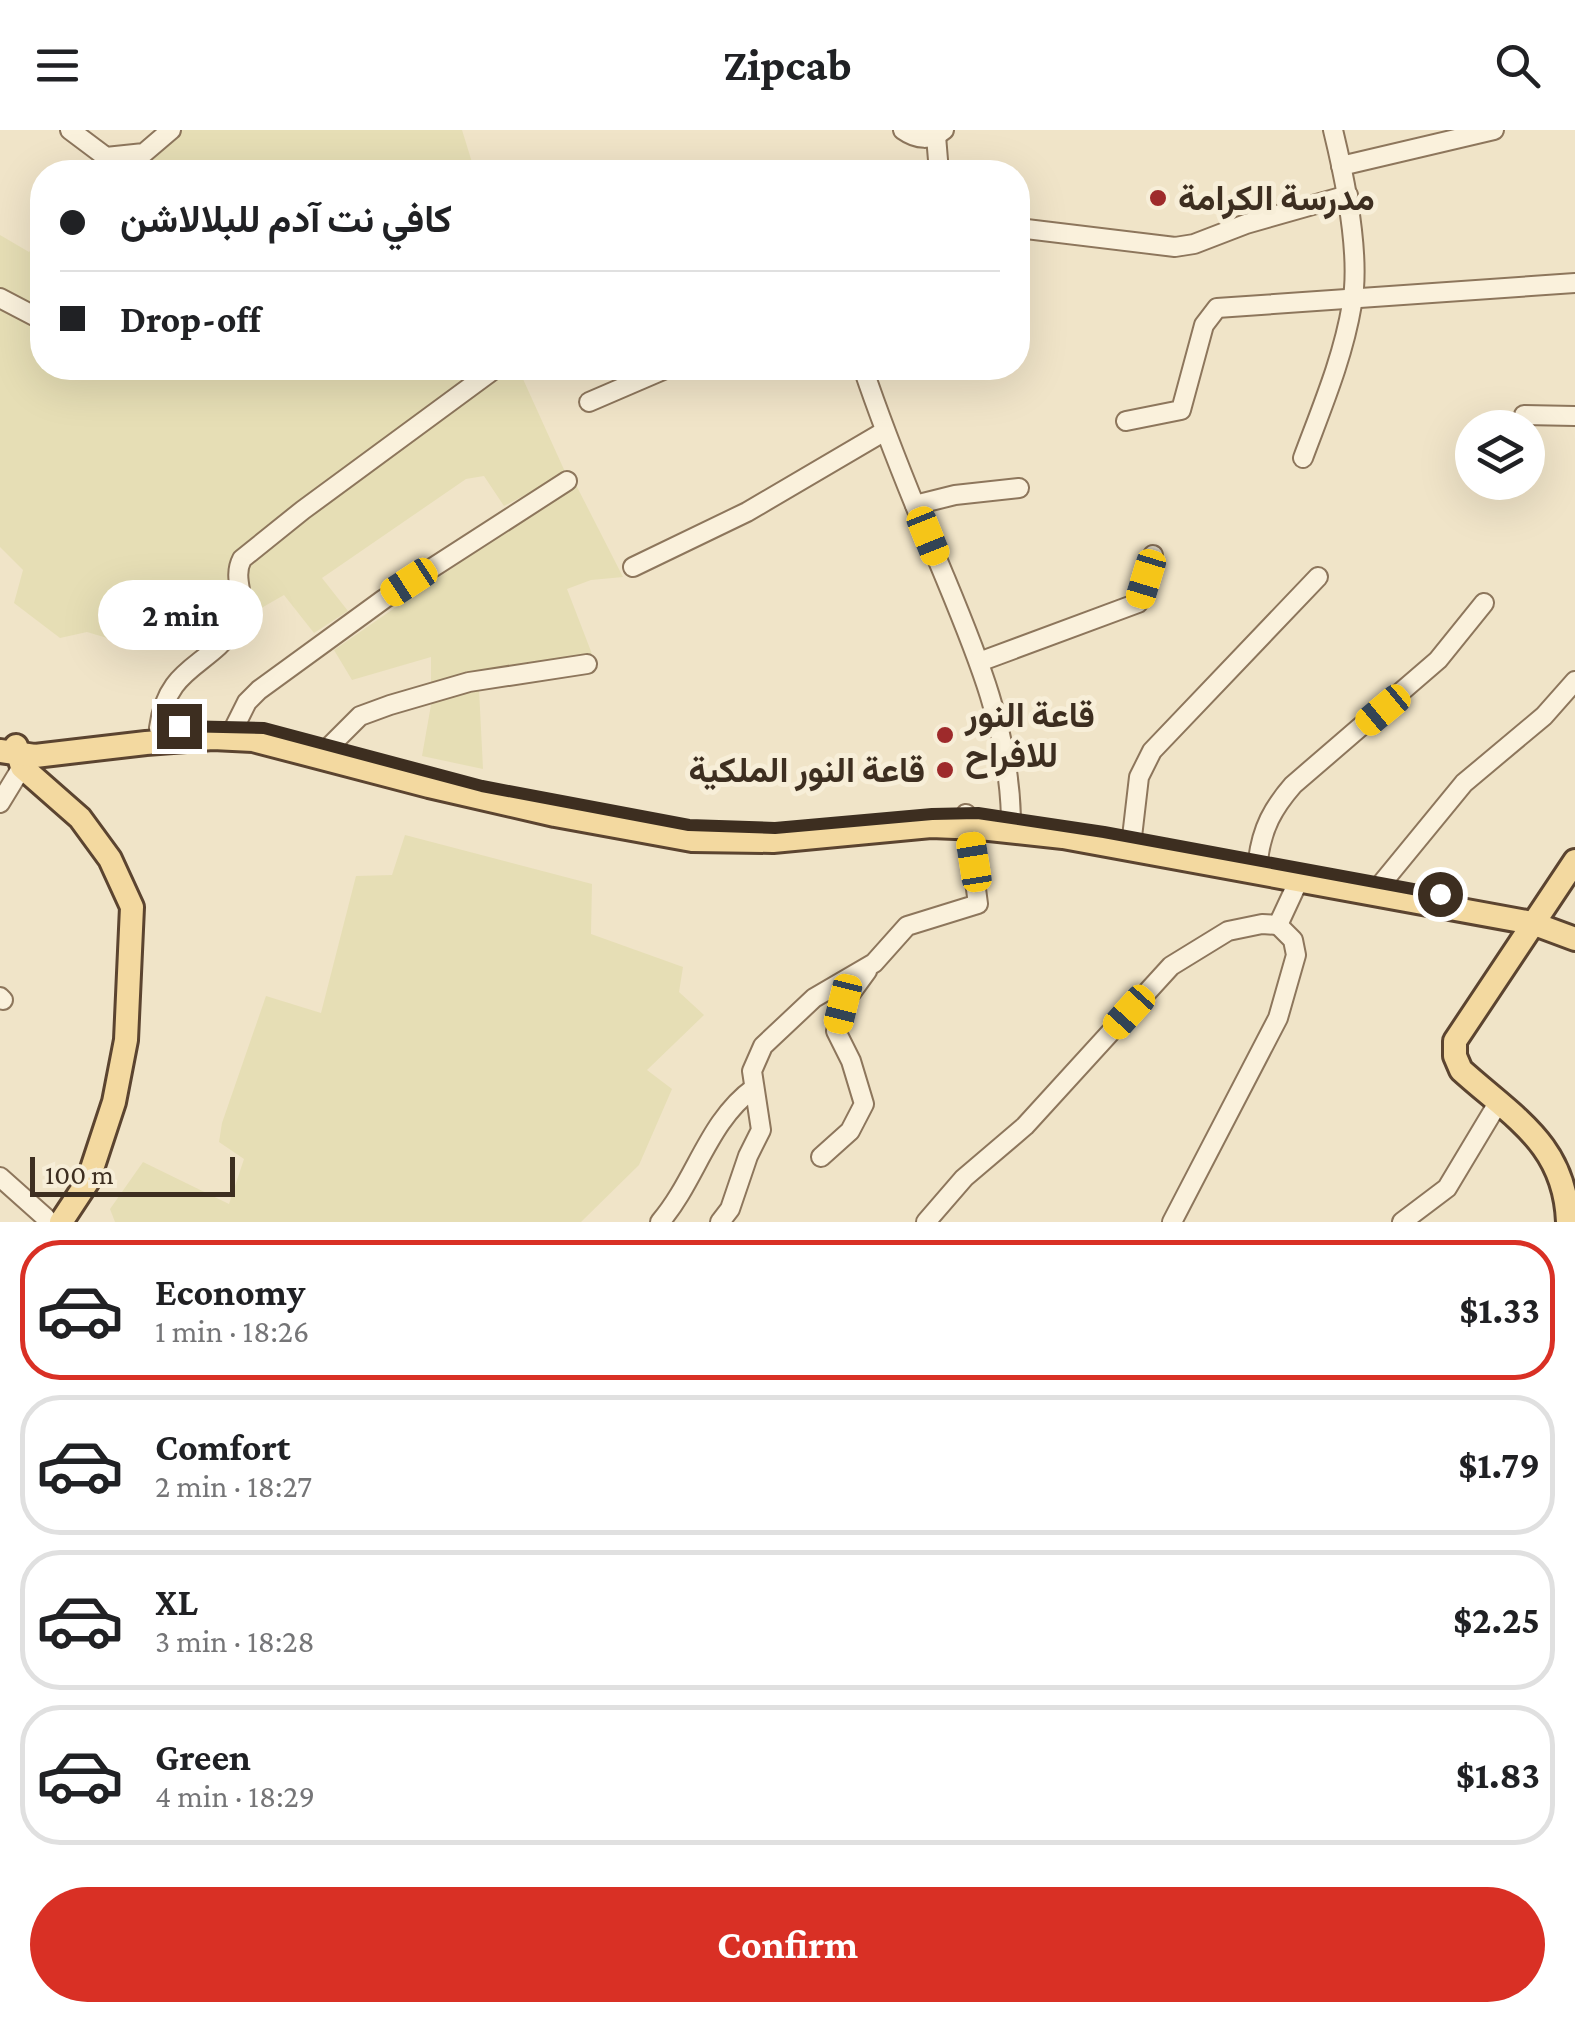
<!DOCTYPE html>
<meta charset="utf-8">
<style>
:root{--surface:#fff;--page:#f2f2f2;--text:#202124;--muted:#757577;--line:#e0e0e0;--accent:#d93025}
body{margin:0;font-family:"Crimson Pro",Vazirmatn,serif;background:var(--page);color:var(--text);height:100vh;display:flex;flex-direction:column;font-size:38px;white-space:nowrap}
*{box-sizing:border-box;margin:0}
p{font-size:32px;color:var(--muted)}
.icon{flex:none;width:55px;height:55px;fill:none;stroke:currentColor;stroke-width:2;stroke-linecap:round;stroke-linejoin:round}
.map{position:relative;height:1092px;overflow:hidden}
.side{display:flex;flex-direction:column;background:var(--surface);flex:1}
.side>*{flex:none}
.hud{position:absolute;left:30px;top:30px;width:1000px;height:220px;border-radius:40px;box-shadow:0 10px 40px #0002;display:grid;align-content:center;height:220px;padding:0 30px;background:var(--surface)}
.buttons{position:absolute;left:1455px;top:280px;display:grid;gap:20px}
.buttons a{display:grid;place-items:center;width:90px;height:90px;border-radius:50%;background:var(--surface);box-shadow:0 10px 40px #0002;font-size:50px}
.scale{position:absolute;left:30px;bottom:25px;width:205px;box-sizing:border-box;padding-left:10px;border:5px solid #3d2e20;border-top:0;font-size:28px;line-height:35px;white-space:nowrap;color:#3d2e20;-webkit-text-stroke:8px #f7eed8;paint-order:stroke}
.end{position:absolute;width:45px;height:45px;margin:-22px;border:12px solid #3d2e20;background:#fff;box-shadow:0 0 0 5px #fff}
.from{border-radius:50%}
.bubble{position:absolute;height:70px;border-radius:35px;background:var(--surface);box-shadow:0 10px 40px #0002;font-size:32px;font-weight:700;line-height:70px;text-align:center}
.car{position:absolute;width:30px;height:60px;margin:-30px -15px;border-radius:12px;box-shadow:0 0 8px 2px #0007;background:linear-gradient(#f5c518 24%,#345 0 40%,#f5c518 0 76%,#345 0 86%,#f5c518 0)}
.hud b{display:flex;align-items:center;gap:35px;height:95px;font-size:38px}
.hud b+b{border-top:2px solid var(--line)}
.hud i{width:25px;height:25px;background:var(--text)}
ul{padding:18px 0 0;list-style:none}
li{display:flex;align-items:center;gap:30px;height:140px;margin:0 20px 15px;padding:0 10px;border:5px solid var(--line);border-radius:40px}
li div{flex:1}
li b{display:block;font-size:38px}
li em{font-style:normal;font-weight:700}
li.active{border-color:var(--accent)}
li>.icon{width:90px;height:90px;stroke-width:1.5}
.action{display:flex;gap:20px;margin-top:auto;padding:20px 30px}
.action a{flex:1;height:115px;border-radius:60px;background:var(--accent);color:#fff;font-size:40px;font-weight:700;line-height:115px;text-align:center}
header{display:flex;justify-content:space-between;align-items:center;height:130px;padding:0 30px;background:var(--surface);font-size:45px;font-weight:700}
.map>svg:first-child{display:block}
.farmland{fill:#e6deb5}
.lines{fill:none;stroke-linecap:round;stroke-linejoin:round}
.minor-casing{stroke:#8d765c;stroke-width:22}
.major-casing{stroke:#5b4430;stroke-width:28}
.minor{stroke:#faf1dc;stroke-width:18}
.major{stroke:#f3d9a0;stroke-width:22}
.route{stroke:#3d2e20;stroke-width:12}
.poi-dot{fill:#9e2a2b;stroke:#f7eed8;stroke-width:4}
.labels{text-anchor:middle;stroke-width:10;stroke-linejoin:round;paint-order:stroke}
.poi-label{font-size:35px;font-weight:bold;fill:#3d2e20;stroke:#f7eed8;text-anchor:start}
</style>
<header><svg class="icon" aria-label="menu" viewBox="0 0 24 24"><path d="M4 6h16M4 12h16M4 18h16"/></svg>Zipcab<svg class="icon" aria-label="search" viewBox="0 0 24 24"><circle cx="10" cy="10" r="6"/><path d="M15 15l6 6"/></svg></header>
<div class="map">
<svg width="1575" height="1092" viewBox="0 0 1575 1092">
<rect width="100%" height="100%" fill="#f0e4c8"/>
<g class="farmland">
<path d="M 182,0 L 462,0 L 475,42 L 95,42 L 131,34 Z"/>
<path d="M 0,105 L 29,122 L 42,106 L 42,238 L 518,238 L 566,344 L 504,376 L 484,346 L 466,349 L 322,448 L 348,481 L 314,503 L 284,465 L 218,503 L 164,469 L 117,511 L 87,502 L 60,508 L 14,473 L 23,440 L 0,417 Z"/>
<path d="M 575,353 L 623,447 L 591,450 L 567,459 L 597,537 L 479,559 L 483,639 L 422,626 L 431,575 L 431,527 L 352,550 L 334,520 Z"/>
<path d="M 405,705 L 592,754 L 591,804 L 683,837 L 679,862 L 704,885 L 647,940 L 672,959 L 639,1035 L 581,1092 L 115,1092 L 110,1079 L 143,1032 L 229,1074 L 244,1029 L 219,1012 L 222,993 L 266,866 L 321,883 L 356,746 L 392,745 Z"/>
</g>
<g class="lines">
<g class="minor-casing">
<g id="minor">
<path d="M 70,0 L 106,27 L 144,23 L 171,0"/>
<path d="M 903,0 C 917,10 931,11 944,0"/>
<path d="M 936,6 L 939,42"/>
<path d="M 1341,36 L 1494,0"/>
<path d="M 1018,98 L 1175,117 L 1194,114 L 1246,94 L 1348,65"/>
<path d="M 0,168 L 42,190"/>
<path d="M 863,238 C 886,306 913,372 941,438 C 975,520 1009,598 1011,688"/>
<path d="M 589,272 L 668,238"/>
<path d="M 1524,285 L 1575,286"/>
<path d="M 1126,291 L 1181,280 L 1204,195 L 1217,178 L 1575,153"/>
<path d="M 1303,328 C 1322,277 1343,228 1352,174 C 1361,125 1345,49 1333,0"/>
<path d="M 915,375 L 955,365 L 1019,358"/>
<path d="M 633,437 L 747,382 L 885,301"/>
<path d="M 979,532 L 1138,473 L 1153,425"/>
<path d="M 235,596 L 247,572 L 259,560 L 384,469 L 567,351"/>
<path d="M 159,598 C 167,536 206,539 236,496 C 252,473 230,452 242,429 L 303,380 L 496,238"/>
<path d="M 331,615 L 360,586 L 390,575 L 469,552 L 587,534"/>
<path d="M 0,673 L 22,637"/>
<path d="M 1132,707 L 1139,647 L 1152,621 L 1318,447"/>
<path d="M 1258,730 C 1262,698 1273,678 1293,655 L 1438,530 L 1484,473"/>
<path d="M 1382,753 L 1464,653 L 1544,586 L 1575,551"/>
<path d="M 0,867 L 3,870"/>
<path d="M 821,1027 L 850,1001 L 864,974 L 851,931 L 836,901 L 843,874 L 867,841"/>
<path d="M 0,1047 L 46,1088"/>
<path d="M 660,1092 C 696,1050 708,991 754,958"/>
<path d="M 720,1092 L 730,1079 L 748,1026 L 761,1000 L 752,941 L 763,916 L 814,868 L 874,833 L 907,796 L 978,774 L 966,684"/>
<path d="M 926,1092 L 964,1048 L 1025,996 L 1171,836 L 1228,801 L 1262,794 L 1278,795 L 1298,752"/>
<path d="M 1172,1092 L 1278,888 L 1296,825 L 1293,810 L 1278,795"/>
<path d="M 1402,1092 L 1447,1058 L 1498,973"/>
</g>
</g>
<g class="major-casing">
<g id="major">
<path d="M 16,616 L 22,637 L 80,688 L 110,729 L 132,777 L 126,910 L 114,972 L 88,1051 L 61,1092"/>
<path d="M 0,621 L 35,626 L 146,613 L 213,608 L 253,610 L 429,656 L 555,685 L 692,710 L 773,711 L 931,696 L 980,698 L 1063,707 L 1532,793 L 1575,809"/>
<path d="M 1568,1092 C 1565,1014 1514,988 1461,940 L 1455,926 L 1455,911 L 1575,731"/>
</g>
</g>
<use href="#minor" class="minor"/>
<use href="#major" class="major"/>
</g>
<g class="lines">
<path class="route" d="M 179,596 L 264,598 L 482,656 L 689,695 L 775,698 L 932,684 L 978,683 L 1104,702 L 1440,764"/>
</g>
<g class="poi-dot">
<circle cx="1158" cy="68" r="10"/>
<circle cx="945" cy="605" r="10"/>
<circle cx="945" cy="640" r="10"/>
</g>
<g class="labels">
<g class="poi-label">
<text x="1178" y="80">مدرسة الكرامة</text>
<text x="965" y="597">قاعة النور<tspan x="965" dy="40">للافراح</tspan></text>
<text x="925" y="652" text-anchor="end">قاعة النور الملكية</text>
</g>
</g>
</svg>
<div class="buttons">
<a><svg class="icon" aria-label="layers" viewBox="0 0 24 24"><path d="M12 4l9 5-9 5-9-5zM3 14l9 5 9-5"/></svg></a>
</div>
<div class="scale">100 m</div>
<i class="end from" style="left:1440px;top:764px"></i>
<i class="end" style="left:179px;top:596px"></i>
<div class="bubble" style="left:98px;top:450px;width:165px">2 min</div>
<i class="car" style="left:928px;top:406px;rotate:158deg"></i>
<i class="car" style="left:1146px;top:449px;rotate:197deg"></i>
<i class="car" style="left:409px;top:452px;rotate:237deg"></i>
<i class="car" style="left:1383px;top:580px;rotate:230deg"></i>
<i class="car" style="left:974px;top:732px;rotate:351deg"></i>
<i class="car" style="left:843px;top:874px;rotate:194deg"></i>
<i class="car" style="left:1129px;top:882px;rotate:222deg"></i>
<div class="hud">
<b><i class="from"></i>كافي نت آدم للبلالاشن</b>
<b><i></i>Drop-off</b>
</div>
</div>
<section class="side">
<ul>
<li class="active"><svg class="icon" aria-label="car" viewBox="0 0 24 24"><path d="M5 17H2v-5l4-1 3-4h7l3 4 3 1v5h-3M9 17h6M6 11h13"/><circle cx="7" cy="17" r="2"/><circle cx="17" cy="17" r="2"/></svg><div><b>Economy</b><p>1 min · 18:26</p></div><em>$1.33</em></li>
<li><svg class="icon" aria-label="car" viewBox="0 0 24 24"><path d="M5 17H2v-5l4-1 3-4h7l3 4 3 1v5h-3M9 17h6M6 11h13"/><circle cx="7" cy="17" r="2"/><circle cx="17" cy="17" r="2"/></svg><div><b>Comfort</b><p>2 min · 18:27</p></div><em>$1.79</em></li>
<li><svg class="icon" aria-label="car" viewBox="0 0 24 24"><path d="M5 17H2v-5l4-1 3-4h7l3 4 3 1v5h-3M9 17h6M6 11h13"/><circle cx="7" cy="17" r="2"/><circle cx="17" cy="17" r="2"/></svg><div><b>XL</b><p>3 min · 18:28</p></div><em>$2.25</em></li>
<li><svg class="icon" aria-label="car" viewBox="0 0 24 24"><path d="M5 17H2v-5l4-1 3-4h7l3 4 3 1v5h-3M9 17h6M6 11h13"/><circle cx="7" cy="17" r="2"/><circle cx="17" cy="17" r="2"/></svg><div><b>Green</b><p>4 min · 18:29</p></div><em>$1.83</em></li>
</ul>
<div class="action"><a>Confirm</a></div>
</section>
